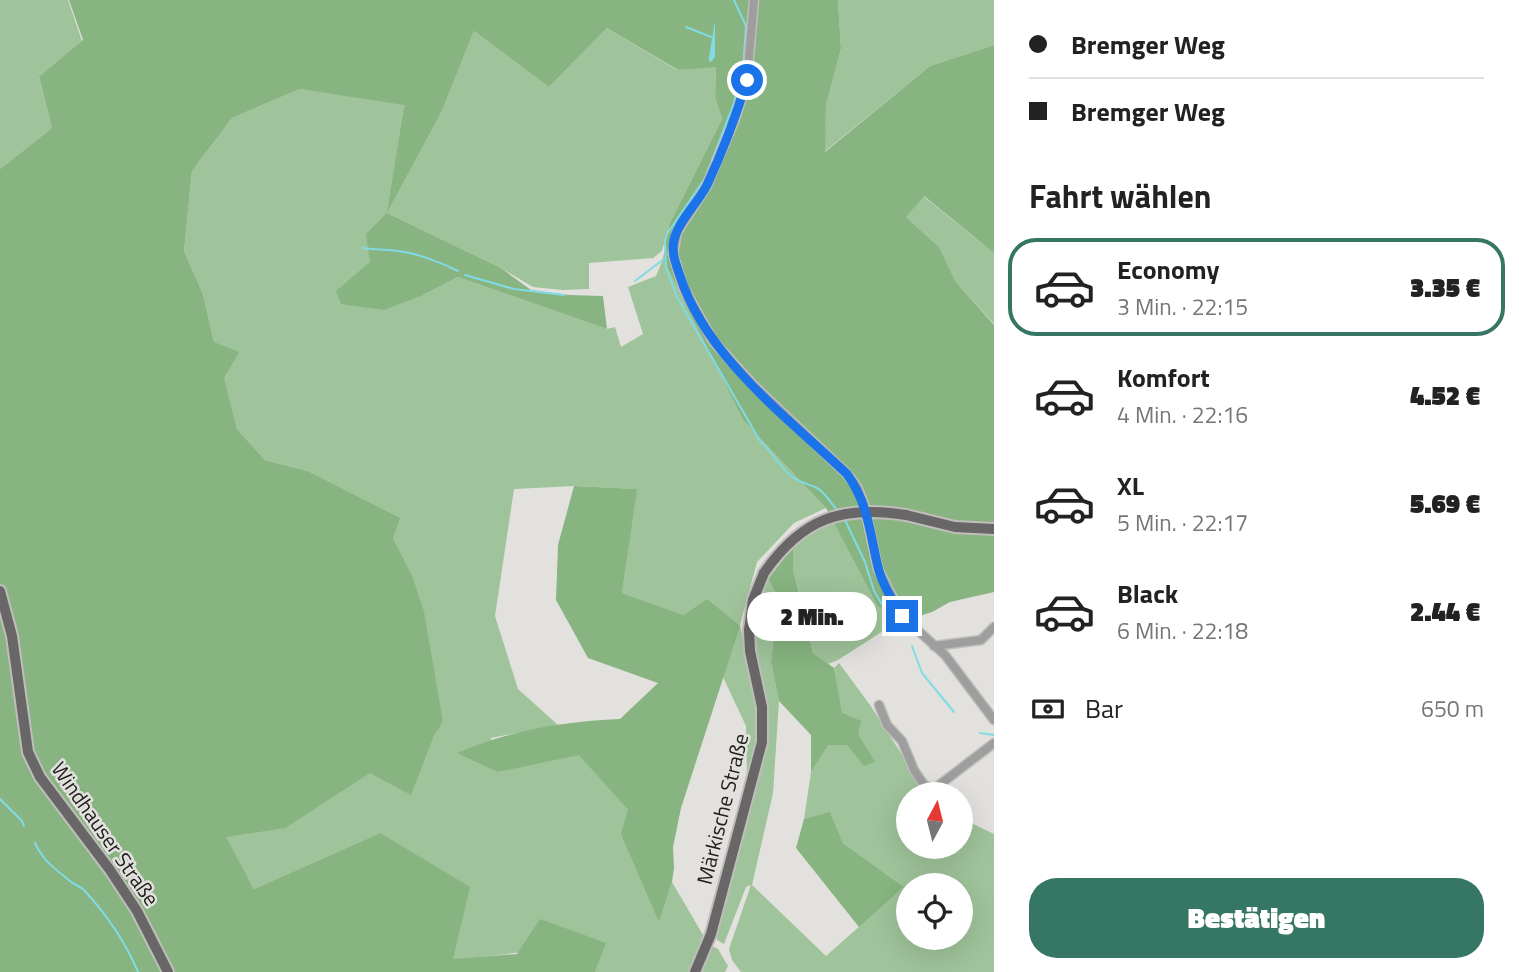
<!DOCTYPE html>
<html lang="de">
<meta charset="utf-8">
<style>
:root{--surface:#fff;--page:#f2f2f2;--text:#222;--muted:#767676;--line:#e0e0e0;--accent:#367664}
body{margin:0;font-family:"Titillium Web",sans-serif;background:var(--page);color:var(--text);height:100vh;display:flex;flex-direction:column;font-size:26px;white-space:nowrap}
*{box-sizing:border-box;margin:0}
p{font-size:23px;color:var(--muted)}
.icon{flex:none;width:38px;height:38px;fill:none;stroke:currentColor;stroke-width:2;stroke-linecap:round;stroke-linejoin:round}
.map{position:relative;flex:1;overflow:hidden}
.side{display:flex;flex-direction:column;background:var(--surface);width:525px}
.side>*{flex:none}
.top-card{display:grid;align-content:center;height:154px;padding:0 35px;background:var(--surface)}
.needle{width:46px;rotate:7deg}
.fabs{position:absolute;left:896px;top:782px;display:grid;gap:14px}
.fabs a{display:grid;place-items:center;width:77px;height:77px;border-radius:50%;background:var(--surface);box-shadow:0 7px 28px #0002;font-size:35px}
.end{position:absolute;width:32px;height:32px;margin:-16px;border:9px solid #1a73e8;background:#fff;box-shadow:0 0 0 4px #fff}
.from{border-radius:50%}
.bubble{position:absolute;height:49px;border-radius:24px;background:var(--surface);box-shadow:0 7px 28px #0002;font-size:23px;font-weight:800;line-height:49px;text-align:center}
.top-card b{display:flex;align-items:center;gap:24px;height:66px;font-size:26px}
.top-card b+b{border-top:2px solid var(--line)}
.top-card i{width:18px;height:18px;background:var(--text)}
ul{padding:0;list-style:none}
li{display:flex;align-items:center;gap:21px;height:98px;margin:0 14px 10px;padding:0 21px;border:4px solid transparent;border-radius:28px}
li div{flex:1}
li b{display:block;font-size:26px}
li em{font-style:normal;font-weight:800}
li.on{border-color:var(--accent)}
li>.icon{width:63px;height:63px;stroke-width:1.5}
h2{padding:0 35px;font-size:32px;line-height:84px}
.pay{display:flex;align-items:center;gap:18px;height:77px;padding:0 35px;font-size:26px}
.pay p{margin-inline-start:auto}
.primary-button{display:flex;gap:14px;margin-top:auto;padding:14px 35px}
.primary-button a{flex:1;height:80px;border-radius:28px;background:var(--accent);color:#fff;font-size:28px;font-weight:800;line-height:80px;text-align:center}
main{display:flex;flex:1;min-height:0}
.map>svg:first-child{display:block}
.green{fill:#9fc39a;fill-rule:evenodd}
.forest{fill:#87b480}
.water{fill:#80dbe5}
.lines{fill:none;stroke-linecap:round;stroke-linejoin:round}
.stream{stroke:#80dbe5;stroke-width:2}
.minor-casing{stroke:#c0bebb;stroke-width:11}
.major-casing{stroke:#c0bebb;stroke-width:14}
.minor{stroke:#9f9e9e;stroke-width:8}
.major{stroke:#686667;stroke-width:10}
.major-bridge-casing{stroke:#c0bebb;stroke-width:14;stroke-linecap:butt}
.major-bridge{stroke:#686667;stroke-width:10}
.route{stroke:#1a73e8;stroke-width:9}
.labels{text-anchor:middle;stroke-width:5;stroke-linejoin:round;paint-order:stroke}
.street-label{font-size:21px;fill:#1e1d1c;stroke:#e3e1de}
</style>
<main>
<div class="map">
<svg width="994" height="972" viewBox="0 0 994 972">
<rect width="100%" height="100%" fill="#e3e1de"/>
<g class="green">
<path d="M 0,0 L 68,0 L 82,41 L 39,78 L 52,128 L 0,169 Z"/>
<path d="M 838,0 L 994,0 L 994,45 L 930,66 L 824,152 L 826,105 L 841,49 Z"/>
<path d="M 607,28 L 677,70 L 716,66 L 715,97 L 722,119 L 669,225 L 662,251 L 653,258 L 589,263 L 589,289 L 562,290 L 533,287 L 501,268 L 387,213 L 423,295 L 458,277 L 607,329 L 615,327 L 621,347 L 643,334 L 628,287 L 656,276 L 663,259 L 743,420 L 826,508 L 794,523 L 757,562 L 740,625 L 758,715 L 758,736 L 747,780 L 746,726 L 723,677 L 739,625 L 684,615 L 622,593 L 636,489 L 574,486 L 514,489 L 495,616 L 518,689 L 558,725 L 491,738 L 498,772 L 579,754 L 628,810 L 659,921 L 672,882 L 703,935 L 698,954 L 689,972 L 595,972 L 605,943 L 453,960 L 380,833 L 254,889 L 225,836 L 370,773 L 433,738 L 443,722 L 411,573 L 393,538 L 307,471 L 265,460 L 237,429 L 214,342 L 203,294 L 184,251 L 192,171 L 232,118 L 300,89 L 404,104 L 388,211 L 442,111 L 474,31 L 549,87 Z"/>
<path d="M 923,196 L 994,253 L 994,324 L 956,282 L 939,247 L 906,217 Z"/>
<path d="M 834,523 L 878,607 L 896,613 L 897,622 L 838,660 L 828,664 L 813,653 L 793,569 L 793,547 L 811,533 Z"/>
<path d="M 768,579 L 778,597 L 771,662 L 779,701 L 773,793 L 752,885 L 826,956 L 904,887 L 843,843 L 830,813 L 804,819 L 811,772 L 827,745 L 847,745 L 834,668 L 839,663 L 870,705 L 926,792 L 908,794 L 908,847 L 961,847 L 961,818 L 994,834 L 994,972 L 741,972 L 732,960 L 729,949 L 751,885 L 746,887 L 724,944 L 717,940 L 715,933 L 732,877 L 767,737 L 766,701 L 758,664 L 755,621 ZM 908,886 L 961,886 L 961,938 L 908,938 Z"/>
<path d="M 712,946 L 718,949 L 728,966 L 725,972 L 701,972 Z"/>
</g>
<g class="forest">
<path d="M 69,0 L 838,0 L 841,49 L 826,105 L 825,152 L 930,66 L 994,45 L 994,253 L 924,196 L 906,217 L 939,247 L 956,282 L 994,325 L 994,592 L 950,602 L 932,612 L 913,618 L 878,607 L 826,508 L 743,420 L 663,259 L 669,225 L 722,119 L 715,97 L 716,67 L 678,70 L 607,28 L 549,87 L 474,31 L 442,111 L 387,213 L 501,268 L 531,290 L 569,295 L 603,296 L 607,329 L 458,277 L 423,295 L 384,310 L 341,304 L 336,291 L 370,262 L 366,234 L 387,213 L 404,105 L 300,89 L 232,118 L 192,171 L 184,251 L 203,294 L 214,342 L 239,352 L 224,378 L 237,429 L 265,460 L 307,471 L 400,518 L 393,538 L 411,573 L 424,612 L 443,722 L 433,738 L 411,795 L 370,773 L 285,828 L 226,837 L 254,889 L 380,833 L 470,887 L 453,959 L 517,954 L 540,919 L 606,943 L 595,972 L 0,972 L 0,169 L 52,128 L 39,77 L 83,40 Z"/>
<path d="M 574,486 L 637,489 L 622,593 L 684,615 L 707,599 L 740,626 L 681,808 L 673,847 L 674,868 L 672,882 L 659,922 L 621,834 L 628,810 L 579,755 L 498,772 L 457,753 C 508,731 564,721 620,719 L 658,683 L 588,658 L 556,600 L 558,545 Z"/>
<path d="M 793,547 L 793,569 L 813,653 L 834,668 L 842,713 L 861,721 L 858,734 L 875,762 L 864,766 L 847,745 L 828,745 L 811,772 L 811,735 L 779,701 L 771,662 L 778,597 L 768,579 Z"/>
<path d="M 830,812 L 843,843 L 904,887 L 859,927 L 796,848 L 804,819 Z"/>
</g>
<path class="water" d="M 715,21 L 715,57 L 711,62 L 709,61 L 709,57 Z"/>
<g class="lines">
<g class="stream">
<path d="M 734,0 L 746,26 L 743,68"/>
<path d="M 686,27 L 711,37"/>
<path d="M 739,82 L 734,103 L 705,178 L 667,234 L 665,241 L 666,267 L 677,297 L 760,441 C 772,452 778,464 790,475 C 798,482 805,483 815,487 C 824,490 831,504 838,511"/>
<path d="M 363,248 C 376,250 390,249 404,252 C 419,254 444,264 458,271"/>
<path d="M 465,275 L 514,289 L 564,295"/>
<path d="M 635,281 L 664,259"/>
<path d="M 844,518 L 865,562 L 874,591 L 892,621"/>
<path d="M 912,646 L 922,673 L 954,712"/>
<path d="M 980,733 L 994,735"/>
<path d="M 0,799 L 22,821 L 24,826"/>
<path d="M 35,843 C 45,864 55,868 70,881 C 74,885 80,886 84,890 C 106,914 125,941 138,972"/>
</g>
<g class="minor-casing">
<g id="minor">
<path d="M 754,0 L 747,80 L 735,119 L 706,187 L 677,232 L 673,254 L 683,287 L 713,341 L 753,385 L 847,474 L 857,487 L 864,504 L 878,569 L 902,616 L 945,655 L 994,720"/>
<path d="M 934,646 L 981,640 L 994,627"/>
<path d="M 879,705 L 887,725 L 902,741 L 914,770 L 924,785 L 934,789 L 994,743"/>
</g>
</g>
<g class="major-casing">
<g id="major">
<path d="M 906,515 L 955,527 L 994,529"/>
<path d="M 0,591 L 12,636 L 28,752 L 40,777 L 110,870 L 137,911 L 168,972"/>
<path d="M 695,972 L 711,934 L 762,742 L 762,707 L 750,651 L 749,630 L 753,600 L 764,573"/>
</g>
</g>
<use href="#minor" class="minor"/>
<use href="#major" class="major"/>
<g class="major-bridge-casing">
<path id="major-bridge" d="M 764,573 C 802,518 842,505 906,515"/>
</g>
<use href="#major-bridge" class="major-bridge"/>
</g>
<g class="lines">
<path class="route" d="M 747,80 C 736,116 723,151 707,185 C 698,203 679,220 674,240 C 671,253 676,264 680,276 C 706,357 787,417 847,474 C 868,503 870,533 878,567 C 882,584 893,601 902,616"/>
</g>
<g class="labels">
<g class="street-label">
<text transform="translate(723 809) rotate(-76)" y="7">Märkische Straße</text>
<text transform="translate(105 834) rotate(55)" y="7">Windhauser Straße</text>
</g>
</g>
</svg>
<div class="fabs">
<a><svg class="needle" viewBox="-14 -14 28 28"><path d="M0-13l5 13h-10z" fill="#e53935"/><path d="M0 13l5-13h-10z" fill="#767676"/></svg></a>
<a><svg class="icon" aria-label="locate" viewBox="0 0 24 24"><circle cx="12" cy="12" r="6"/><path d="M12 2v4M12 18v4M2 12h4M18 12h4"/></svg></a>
</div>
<i class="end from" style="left:747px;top:80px"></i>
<i class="end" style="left:902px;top:616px"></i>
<div class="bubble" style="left:747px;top:592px;width:130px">2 Min.</div>
</div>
<section class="side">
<div class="top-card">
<b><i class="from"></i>Bremger Weg</b>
<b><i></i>Bremger Weg</b>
</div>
<h2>Fahrt wählen</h2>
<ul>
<li class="on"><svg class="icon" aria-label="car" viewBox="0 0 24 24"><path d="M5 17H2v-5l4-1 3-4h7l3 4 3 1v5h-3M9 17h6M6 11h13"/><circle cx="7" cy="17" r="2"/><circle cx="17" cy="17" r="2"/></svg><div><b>Economy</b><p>3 Min. · 22:15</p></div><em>3.35 €</em></li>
<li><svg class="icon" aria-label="car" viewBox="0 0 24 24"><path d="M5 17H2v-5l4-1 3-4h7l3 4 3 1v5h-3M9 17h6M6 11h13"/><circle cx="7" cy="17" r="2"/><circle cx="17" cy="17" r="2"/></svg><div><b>Komfort</b><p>4 Min. · 22:16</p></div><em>4.52 €</em></li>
<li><svg class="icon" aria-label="car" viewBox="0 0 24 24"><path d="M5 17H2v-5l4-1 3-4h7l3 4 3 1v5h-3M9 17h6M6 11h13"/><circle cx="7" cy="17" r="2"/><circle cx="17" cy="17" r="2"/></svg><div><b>XL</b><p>5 Min. · 22:17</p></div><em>5.69 €</em></li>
<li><svg class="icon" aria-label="car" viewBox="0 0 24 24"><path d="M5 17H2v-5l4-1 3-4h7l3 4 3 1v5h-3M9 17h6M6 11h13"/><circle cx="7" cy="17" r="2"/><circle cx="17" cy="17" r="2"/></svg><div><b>Black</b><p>6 Min. · 22:18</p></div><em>2.44 €</em></li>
</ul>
<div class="pay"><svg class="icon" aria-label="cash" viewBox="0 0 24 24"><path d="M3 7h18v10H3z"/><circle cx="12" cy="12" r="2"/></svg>Bar<p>650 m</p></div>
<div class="primary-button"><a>Bestätigen</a></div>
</section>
</main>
